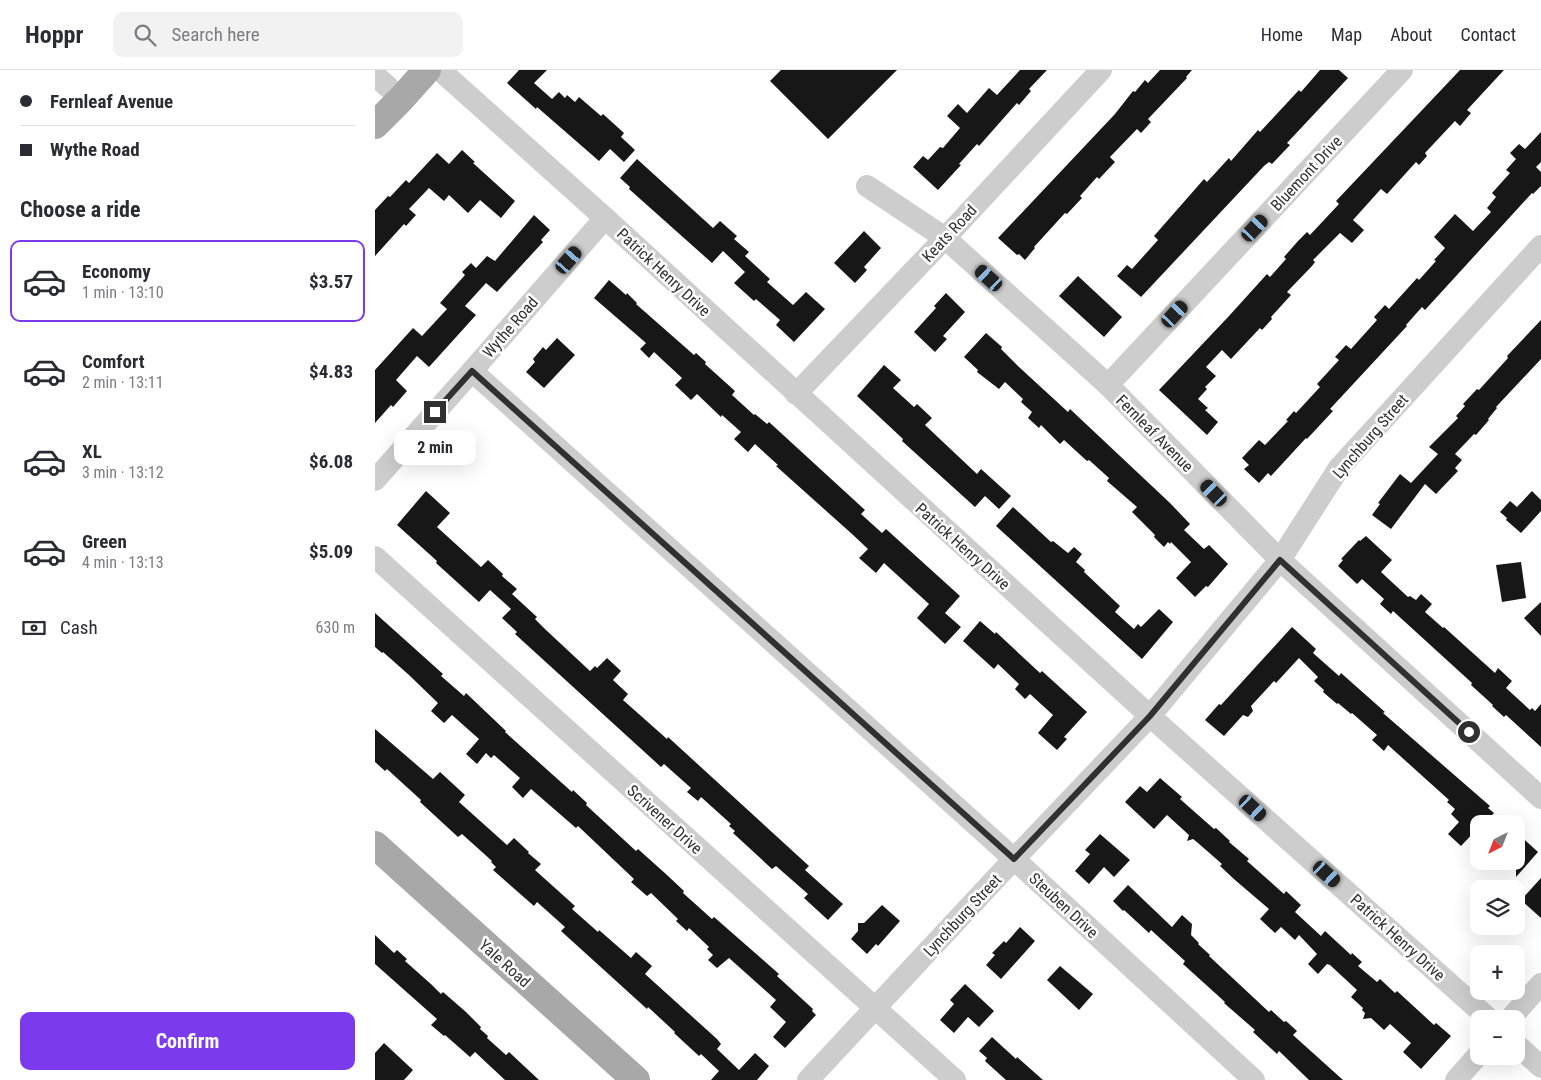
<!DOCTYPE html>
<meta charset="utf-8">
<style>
:root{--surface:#fff;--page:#f2f2f3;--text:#2b2b33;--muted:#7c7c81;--line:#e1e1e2;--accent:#7c3aed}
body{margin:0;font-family:"Roboto Condensed",sans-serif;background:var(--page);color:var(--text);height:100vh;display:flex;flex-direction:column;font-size:19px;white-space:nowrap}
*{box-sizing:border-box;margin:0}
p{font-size:16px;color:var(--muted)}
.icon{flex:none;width:28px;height:28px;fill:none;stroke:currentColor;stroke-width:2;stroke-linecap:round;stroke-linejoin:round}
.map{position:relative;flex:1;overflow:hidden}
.sheet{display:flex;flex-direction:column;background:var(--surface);width:375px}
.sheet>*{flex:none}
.banner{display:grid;align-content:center;height:110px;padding:0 20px;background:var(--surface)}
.needle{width:32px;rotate:222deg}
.fabs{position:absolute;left:1095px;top:745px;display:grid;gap:10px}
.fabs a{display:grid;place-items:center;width:55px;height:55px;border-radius:10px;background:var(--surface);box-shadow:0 5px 20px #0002;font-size:25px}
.end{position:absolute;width:22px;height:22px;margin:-11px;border:6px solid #303030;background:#fff;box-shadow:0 0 0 2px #fff}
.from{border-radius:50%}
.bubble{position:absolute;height:35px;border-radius:10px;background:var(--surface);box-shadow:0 5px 20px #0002;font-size:16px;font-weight:700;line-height:35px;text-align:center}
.car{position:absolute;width:15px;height:30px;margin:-15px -8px;border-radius:6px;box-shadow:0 0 4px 1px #0007;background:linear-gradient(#222 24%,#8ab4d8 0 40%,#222 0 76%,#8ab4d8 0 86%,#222 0)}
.banner b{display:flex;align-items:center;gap:18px;height:48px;font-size:19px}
.banner b+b{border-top:1px solid var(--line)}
.banner i{width:12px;height:12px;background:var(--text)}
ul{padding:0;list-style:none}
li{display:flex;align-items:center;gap:15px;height:82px;margin:0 10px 8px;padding:0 10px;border:2px solid transparent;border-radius:10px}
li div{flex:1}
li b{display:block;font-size:19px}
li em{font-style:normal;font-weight:700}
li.selected{border-color:var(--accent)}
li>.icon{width:45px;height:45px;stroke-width:1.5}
h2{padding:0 20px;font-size:22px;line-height:60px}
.pay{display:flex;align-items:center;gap:12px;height:55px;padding:0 20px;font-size:19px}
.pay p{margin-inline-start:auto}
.action{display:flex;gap:10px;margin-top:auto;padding:10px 20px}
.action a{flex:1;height:58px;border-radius:10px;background:var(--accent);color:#fff;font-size:20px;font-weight:700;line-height:58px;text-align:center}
header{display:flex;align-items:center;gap:30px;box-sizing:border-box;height:70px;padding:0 25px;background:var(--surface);border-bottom:1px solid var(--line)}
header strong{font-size:24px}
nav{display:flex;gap:28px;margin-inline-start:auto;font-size:18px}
.search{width:350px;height:45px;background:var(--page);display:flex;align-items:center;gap:12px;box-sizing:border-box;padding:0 18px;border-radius:10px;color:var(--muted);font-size:19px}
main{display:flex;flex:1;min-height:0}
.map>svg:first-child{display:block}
.building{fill:#171717}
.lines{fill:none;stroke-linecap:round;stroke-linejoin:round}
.minor{stroke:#cdcdcd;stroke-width:22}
.major{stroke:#a8a8a8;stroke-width:28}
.route{stroke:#303030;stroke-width:6}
.labels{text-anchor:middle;stroke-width:5;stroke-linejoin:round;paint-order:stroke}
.street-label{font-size:16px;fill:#303030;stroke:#fff}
</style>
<header>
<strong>Hoppr</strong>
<div class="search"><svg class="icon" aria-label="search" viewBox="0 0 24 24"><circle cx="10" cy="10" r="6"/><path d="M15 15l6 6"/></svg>Search here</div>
<nav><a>Home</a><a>Map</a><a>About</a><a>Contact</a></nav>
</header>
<main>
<section class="sheet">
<div class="banner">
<b><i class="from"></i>Fernleaf Avenue</b>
<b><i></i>Wythe Road</b>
</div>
<h2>Choose a ride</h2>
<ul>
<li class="selected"><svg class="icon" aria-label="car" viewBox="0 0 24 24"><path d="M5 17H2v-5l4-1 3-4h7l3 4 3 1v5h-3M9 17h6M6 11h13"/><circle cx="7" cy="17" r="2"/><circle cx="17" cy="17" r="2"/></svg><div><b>Economy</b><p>1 min · 13:10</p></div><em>$3.57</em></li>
<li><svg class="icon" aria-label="car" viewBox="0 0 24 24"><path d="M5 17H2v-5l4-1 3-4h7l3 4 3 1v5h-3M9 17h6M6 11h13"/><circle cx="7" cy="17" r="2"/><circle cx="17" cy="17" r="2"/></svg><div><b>Comfort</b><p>2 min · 13:11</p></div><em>$4.83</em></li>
<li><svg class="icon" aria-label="car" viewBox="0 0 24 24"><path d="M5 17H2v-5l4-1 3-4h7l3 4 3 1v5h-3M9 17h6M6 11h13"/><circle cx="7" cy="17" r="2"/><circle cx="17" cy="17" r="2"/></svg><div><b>XL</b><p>3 min · 13:12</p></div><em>$6.08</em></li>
<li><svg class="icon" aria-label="car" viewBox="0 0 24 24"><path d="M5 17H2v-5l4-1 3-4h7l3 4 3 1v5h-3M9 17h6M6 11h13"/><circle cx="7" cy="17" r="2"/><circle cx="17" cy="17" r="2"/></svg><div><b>Green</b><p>4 min · 13:13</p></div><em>$5.09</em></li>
</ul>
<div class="pay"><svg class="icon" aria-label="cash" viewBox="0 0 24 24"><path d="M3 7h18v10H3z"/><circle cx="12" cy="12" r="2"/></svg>Cash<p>630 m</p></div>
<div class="action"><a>Confirm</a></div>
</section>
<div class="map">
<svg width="1166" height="1010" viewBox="0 0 1166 1010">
<rect width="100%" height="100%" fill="#fff"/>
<g class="building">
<path d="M 144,0 L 172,0 L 159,13 L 177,29 L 184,22 L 190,28 L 192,25 L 200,32 L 204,27 L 226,46 L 228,44 L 249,63 L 246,67 L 260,80 L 249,92 L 235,79 L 224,91 L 162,37 L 161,39 L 132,13 Z"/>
<path d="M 406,0 L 522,0 L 453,69 L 395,11 Z"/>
<path d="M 645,0 L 672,0 L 654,19 L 656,21 L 644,35 L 642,33 L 604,76 L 602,74 L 584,94 L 586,95 L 563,120 L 538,97 L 548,86 L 553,90 L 565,77 L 568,78 L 585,58 L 572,46 L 583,34 L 592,43 L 614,18 L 622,25 Z"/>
<path d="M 785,0 L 817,0 L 811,7 L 812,8 L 773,49 L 776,52 L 766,63 L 762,59 L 735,87 L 740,92 L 724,109 L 722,107 L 705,126 L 707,128 L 692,144 L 690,143 L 659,177 L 660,178 L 650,190 L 644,184 L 642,185 L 623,168 L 740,44 L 758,21 L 760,22 L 770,10 L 773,13 Z"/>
<path d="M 945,0 L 964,0 L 973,8 L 912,73 L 915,75 L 897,94 L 894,92 L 889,96 L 766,227 L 742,206 L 752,195 L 757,199 L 783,170 L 779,166 L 829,109 L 832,112 L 854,88 L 856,91 L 883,60 L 885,62 L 924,20 L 926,22 Z"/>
<path d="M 1085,0 L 1129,0 L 1092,40 L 1096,43 L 1085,56 L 1080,51 L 1050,83 L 1052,86 L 1044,95 L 1041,92 L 1012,124 L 1006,119 L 1005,120 L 978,150 L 989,160 L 977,173 L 965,163 L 938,190 L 940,192 L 937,196 L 912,222 L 916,225 L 896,247 L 897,249 L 887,260 L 885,258 L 856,289 L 847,280 L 831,297 L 841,306 L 830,317 L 832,319 L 823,329 L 833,338 L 830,340 L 843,352 L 832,365 L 784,320 L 854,246 L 892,204 L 895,207 L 911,189 L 909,187 L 923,171 L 932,162 L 935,165 L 964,134 L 961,131 Z"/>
<path d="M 1166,62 L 1166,92 L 1161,97 L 1166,102 L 1166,116 L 1158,124 L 1157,123 L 1050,240 L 1047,237 L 1031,255 L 1032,256 L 955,339 L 958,341 L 932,369 L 931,368 L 896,406 L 893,403 L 884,413 L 869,399 L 874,395 L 867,388 L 884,370 L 890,375 L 913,351 L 911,350 L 919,341 L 921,343 L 945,317 L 942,314 L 964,290 L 960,287 L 971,275 L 976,279 L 1002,250 L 999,247 L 1010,235 L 1014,239 L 1042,208 L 1044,210 L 1061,191 L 1059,190 L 1070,178 L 1059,167 L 1080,144 L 1098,161 L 1116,142 L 1112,138 L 1121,127 L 1117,123 L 1135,103 L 1131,100 L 1141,89 L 1135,83 L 1144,74 L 1150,79 Z"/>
<path d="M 87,80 L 100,92 L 98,93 L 140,131 L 126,148 L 105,130 L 93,143 L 74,125 L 69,131 L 54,118 L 34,139 L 41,145 L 31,156 L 29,154 L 0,186 L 0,140 L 13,126 L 15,127 L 31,110 L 34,113 L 62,83 L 74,94 Z"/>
<path d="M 262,89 L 338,158 L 345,151 L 362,166 L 359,169 L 374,182 L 370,186 L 395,209 L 392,212 L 418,235 L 431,222 L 450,239 L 419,272 L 401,255 L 405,250 L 381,229 L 379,231 L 359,213 L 370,202 L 348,181 L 337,193 L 254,119 L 255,117 L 245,108 Z"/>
<path d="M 159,145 L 175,160 L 166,170 L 168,172 L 122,222 L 111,213 L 90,236 L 101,245 L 54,297 L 42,286 L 21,310 L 32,321 L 18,337 L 16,335 L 0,353 L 0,300 L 38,258 L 47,266 L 72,239 L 65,233 L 90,205 L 87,202 L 96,193 L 101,198 L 112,186 L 120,191 Z"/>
<path d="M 489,161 L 506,178 L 489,197 L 492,200 L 480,213 L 459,193 Z"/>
<path d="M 703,206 L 747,247 L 729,267 L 684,226 Z"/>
<path d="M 234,210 L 251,225 L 252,223 L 262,233 L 261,234 L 319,285 L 321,283 L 331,292 L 330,294 L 360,321 L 357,325 L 379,345 L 380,344 L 392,354 L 394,352 L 490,440 L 486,444 L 507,463 L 511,459 L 585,526 L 570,543 L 586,557 L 570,574 L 542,548 L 554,534 L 509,493 L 501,503 L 484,488 L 493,479 L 477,464 L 401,396 L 403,395 L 380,374 L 373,382 L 359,369 L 366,362 L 347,345 L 346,347 L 322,324 L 316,330 L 300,315 L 307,308 L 279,282 L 274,288 L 265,279 L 271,273 L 219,228 Z"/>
<path d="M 571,223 L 590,242 L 568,266 L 572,269 L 560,282 L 539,262 L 561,238 L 559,236 Z"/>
<path d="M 1166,250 L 1166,289 L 1121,337 L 1122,338 L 1113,349 L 1114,350 L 1101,365 L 1099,364 L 1080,384 L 1087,390 L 1080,398 L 1083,401 L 1061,424 L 1050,414 L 1016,459 L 997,445 L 1005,434 L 1003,433 L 1025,404 L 1036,413 L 1063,384 L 1054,377 L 1083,348 L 1081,346 L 1090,336 L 1088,334 L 1102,319 L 1104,320 L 1133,288 L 1132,286 Z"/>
<path d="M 611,263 L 627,277 L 626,279 L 644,297 L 693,342 L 695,339 L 795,433 L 815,454 L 809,460 L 829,479 L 834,475 L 853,494 L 833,517 L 831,516 L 820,527 L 801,508 L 816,492 L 796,472 L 795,474 L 793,472 L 789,477 L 779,467 L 780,465 L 757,442 L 762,437 L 732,411 L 734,408 L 714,390 L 712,391 L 689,370 L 685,374 L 666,355 L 664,358 L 653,348 L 657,342 L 646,332 L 648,329 L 630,312 L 624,319 L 602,302 L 603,300 L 589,287 Z"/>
<path d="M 182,268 L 200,285 L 169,318 L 151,302 L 160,292 L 158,289 L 168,277 L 171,280 Z"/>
<path d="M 509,295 L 526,310 L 518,318 L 539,337 L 542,334 L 557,348 L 550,355 L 602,404 L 606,399 L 636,426 L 624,439 L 610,426 L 600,437 L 527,371 L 528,369 L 482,326 Z"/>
<path d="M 51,421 L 75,443 L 62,457 L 106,497 L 113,490 L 128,504 L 127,506 L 142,519 L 137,524 L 162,547 L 160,549 L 171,560 L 215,601 L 220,596 L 222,598 L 232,588 L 246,601 L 238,610 L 253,624 L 248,630 L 292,669 L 293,667 L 434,796 L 430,800 L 468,834 L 453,850 L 429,828 L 433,824 L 401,796 L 397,799 L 358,763 L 360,761 L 354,756 L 356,754 L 326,727 L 323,731 L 312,722 L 316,718 L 289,694 L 286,697 L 140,564 L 142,562 L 127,548 L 136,539 L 115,520 L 104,532 L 61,493 L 62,491 L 22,455 Z"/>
<path d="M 1157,421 L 1166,430 L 1166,441 L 1146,463 L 1131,450 L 1132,448 L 1125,442 L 1135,431 L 1142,437 Z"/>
<path d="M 638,437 L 676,472 L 678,471 L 693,483 L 699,477 L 707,484 L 701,492 L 710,500 L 709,502 L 745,536 L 740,542 L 759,559 L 763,554 L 766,557 L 784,539 L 798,552 L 767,589 L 621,456 Z"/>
<path d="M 991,466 L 1017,490 L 1006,502 L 1033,527 L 1035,526 L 1041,530 L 1046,524 L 1057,534 L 1050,542 L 1068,558 L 1069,557 L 1120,603 L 1123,598 L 1137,611 L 1131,618 L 1155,640 L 1157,638 L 1160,641 L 1166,634 L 1166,677 L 1131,645 L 1129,647 L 1117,636 L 1118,635 L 1096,615 L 1097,613 L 1018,541 L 1016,544 L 1005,534 L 1009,529 L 987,509 L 982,514 L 963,496 L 968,490 L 966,489 L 984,470 L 985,471 Z"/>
<path d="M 1146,492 L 1151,528 L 1127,532 L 1121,495 Z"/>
<path d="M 1166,532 L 1166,566 L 1149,548 Z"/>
<path d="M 0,543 L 68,604 L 66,606 L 89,626 L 91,623 L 131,661 L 130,662 L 197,722 L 198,720 L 212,733 L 211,735 L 261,781 L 263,779 L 292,805 L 309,821 L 308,823 L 337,849 L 339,847 L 404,904 L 402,906 L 438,939 L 437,941 L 441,945 L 410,978 L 398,967 L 411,952 L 395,937 L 401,930 L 354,888 L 342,898 L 333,890 L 338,885 L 332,879 L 334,877 L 314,858 L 312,861 L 301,851 L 303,849 L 276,823 L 272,826 L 256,812 L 259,809 L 203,756 L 201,758 L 156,719 L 148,728 L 137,717 L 145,708 L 119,685 L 116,688 L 111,683 L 102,694 L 91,684 L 104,669 L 77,645 L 69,653 L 56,641 L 63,633 L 34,605 L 8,582 L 7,583 L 0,577 Z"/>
<path d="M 605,551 L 620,564 L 621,562 L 665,603 L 667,601 L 712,642 L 689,667 L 692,669 L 682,680 L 663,663 L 678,645 L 655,624 L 650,629 L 640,619 L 644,614 L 623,594 L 619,599 L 588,571 Z"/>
<path d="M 917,557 L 941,579 L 938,583 L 964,606 L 966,603 L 1010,642 L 1008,643 L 1115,736 L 1113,738 L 1119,743 L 1109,754 L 1104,754 L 1104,760 L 1102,759 L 1086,776 L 1073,764 L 1084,752 L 1076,744 L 1080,739 L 1072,732 L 1074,730 L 1013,675 L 1009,681 L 997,670 L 1002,665 L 977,643 L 976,644 L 963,633 L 962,634 L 948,622 L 949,620 L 939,611 L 943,607 L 924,588 L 901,613 L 899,611 L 876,636 L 878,641 L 873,647 L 868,645 L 849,666 L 830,650 L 844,634 L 846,635 Z"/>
<path d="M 0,659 L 58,709 L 65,702 L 90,725 L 84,732 L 132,775 L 139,768 L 154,782 L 153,783 L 166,794 L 160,800 L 200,836 L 197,839 L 223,862 L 224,860 L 256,888 L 261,882 L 277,896 L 270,904 L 342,969 L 346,974 L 342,979 L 364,1000 L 380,983 L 394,996 L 382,1010 L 336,1010 L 344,1001 L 326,984 L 324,986 L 299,963 L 300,962 L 273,937 L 272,939 L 186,861 L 190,857 L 162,832 L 159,836 L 118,800 L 121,797 L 116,792 L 117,791 L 87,764 L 83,767 L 45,732 L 46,730 L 12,699 L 10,701 L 0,692 Z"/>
<path d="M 785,708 L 807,727 L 805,729 L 839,759 L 841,758 L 855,771 L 854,772 L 874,789 L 872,791 L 909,824 L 911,821 L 926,835 L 920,842 L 946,866 L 950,861 L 976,885 L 977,883 L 987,892 L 983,896 L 1002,912 L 1005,909 L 1020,923 L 1022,921 L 1059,955 L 1061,953 L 1076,966 L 1046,999 L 1028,982 L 1036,973 L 1015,954 L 1009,960 L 996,948 L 988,949 L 990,943 L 987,940 L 988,938 L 976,927 L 982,920 L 955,895 L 952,894 L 943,904 L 933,894 L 942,884 L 924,865 L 920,870 L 906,857 L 900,863 L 885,849 L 894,839 L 860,810 L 845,796 L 847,794 L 823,773 L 818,769 L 812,771 L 814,765 L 792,745 L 779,759 L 750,732 L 765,716 L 772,722 Z"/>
<path d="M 1141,762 L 1163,782 L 1141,807 Z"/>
<path d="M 725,764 L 755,790 L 739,807 L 729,797 L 714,814 L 700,801 L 715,784 L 710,780 Z"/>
<path d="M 1166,808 L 1166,848 L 1146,830 Z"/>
<path d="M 753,815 L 797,857 L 807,845 L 817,854 L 816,865 L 824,873 L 823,874 L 835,885 L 834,886 L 894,942 L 896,940 L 909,952 L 911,951 L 922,961 L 918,965 L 968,1010 L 934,1010 L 904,981 L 902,984 L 878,962 L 880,960 L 849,933 L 850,932 L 808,894 L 810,891 L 776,860 L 774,863 L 749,840 L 748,841 L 738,831 Z"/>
<path d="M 507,835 L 525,851 L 503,876 L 501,874 L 492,884 L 476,869 L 483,861 L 483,853 L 489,853 Z"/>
<path d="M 645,857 L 660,871 L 626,909 L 611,895 L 620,885 L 617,883 L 629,871 L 631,873 Z"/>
<path d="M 0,865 L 19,883 L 22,880 L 32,889 L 30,891 L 57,915 L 66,924 L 68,922 L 91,942 L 106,957 L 105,959 L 113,966 L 112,968 L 131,985 L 134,982 L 164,1010 L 130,1010 L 100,982 L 95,987 L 70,965 L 69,966 L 56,955 L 62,949 L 0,894 Z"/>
<path d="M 685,896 L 718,924 L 704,940 L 672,910 Z"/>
<path d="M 590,914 L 619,941 L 604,957 L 593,947 L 579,963 L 565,950 L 579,934 L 575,930 Z"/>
<path d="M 617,967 L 641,989 L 642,987 L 668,1010 L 631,1010 L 610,991 L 612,988 L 604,981 Z"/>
<path d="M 9,973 L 38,1000 L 29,1010 L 0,1010 L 0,983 Z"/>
</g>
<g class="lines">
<g class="minor">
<path d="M 65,0 L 230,148 L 775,646 L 1114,949"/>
<path d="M 0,5 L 26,29"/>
<path d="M 492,116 L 570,168 L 733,315 L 905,490 L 1166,728"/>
<path d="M 97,301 L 639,789 L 879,1010"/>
<path d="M 733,315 L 1027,0"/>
<path d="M 421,324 L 570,168 L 726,0"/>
<path d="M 0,410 L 97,301 L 230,148"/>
<path d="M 0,487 L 580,1010"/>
<path d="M 1135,949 L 1166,914"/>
<path d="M 1141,974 L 1166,997"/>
<path d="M 433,1010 L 639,789 L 775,646 L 905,490 L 964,398 L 1166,176"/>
<path d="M 1081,1010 L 1104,984"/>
</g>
<g class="major">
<path d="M 0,55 L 26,29 L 52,0"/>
<path d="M 0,775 L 261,1010"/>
</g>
</g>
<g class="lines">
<path class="route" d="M 60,342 L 97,301 L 639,789 L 775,646 L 905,490 L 1094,662"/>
</g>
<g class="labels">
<g class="street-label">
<text transform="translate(931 103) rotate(-47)" y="6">Bluemont Drive</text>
<text transform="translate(574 163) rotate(-47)" y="6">Keats Road</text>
<text transform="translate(289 202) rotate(43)" y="6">Patrick Henry Drive</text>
<text transform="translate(135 257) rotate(-49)" y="6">Wythe Road</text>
<text transform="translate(780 363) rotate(45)" y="6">Fernleaf Avenue</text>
<text transform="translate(995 366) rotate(-49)" y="6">Lynchburg Street</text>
<text transform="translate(588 476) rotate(42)" y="6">Patrick Henry Drive</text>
<text transform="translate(290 749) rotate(42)" y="6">Scrivener Drive</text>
<text transform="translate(689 835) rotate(43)" y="6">Steuben Drive</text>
<text transform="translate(587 845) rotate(-47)" y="6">Lynchburg Street</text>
<text transform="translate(1023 867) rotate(42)" y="6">Patrick Henry Drive</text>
<text transform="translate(130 893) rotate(42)" y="6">Yale Road</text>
</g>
</g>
</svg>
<div class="fabs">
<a><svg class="needle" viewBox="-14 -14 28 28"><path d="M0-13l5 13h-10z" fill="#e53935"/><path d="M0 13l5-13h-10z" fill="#7c7c81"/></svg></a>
<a><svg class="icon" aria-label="layers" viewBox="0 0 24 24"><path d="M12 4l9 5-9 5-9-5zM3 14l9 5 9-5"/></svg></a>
<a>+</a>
<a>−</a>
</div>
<i class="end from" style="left:1094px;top:662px"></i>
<i class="end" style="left:60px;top:342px"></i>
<div class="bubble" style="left:19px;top:360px;width:82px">2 min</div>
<i class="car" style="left:880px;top:158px;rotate:43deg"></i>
<i class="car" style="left:194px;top:190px;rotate:41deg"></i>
<i class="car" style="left:614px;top:208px;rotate:312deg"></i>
<i class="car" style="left:800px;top:244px;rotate:43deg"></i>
<i class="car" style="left:839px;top:423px;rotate:316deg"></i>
<i class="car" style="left:878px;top:738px;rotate:132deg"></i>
<i class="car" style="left:952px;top:804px;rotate:132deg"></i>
</div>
</main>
